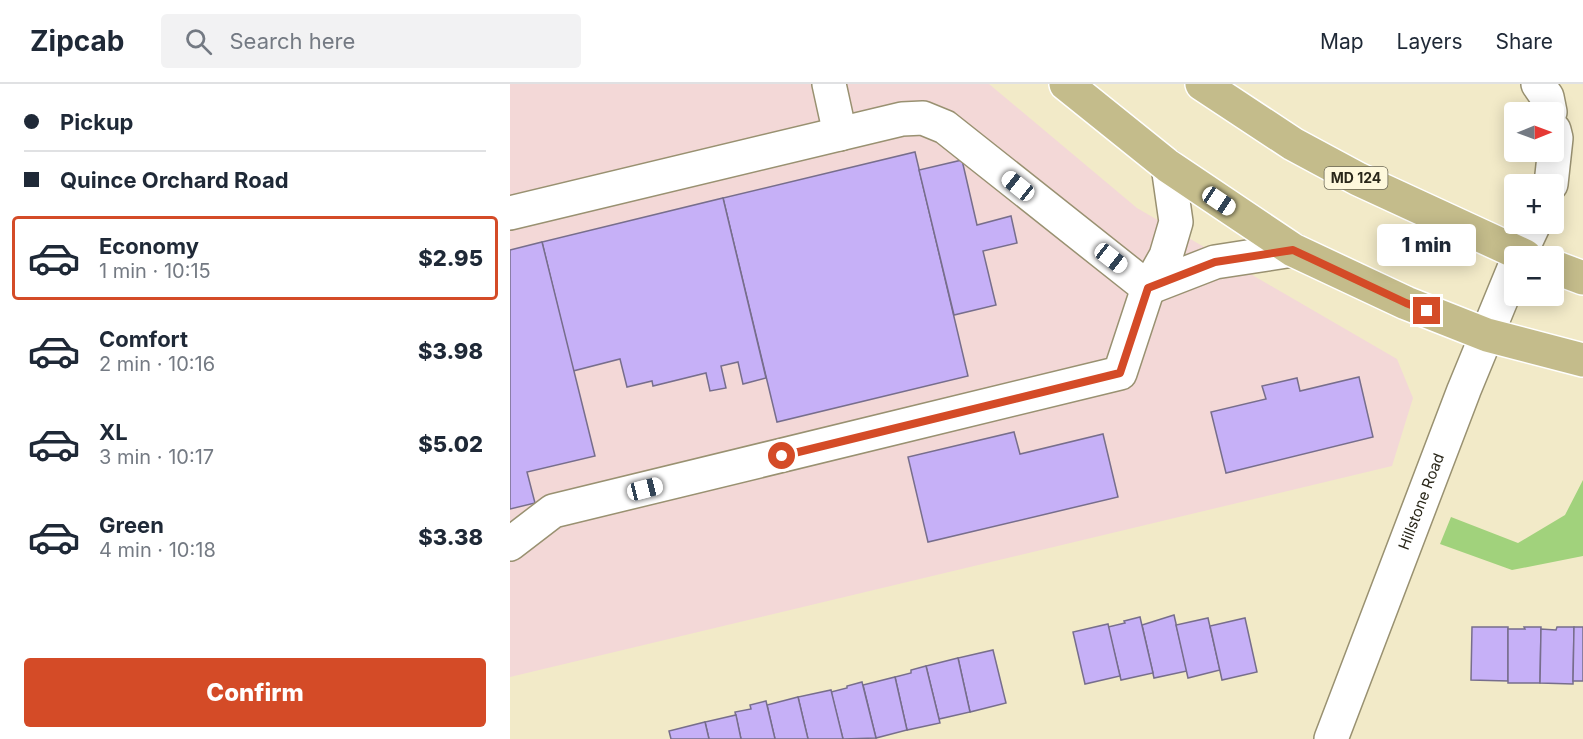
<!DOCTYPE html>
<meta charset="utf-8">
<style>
:root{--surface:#fff;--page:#f2f2f3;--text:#1f2937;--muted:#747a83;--line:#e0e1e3;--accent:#d44b27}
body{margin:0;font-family:Inter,sans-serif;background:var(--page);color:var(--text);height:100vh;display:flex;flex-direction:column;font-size:22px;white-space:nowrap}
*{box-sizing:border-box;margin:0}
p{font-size:20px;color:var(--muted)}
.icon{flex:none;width:33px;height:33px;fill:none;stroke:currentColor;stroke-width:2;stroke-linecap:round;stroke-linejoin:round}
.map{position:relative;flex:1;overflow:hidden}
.drawer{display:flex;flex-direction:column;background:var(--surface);width:510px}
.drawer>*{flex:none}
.top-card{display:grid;align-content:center;height:132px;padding:0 24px;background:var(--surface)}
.needle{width:39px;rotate:89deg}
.fabs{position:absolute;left:994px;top:18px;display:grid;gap:12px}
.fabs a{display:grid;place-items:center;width:60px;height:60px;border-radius:6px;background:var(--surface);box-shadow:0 3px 15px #0003;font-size:30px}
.end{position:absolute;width:27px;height:27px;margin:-14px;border:8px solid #d44b27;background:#fff;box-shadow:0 0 0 3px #fff}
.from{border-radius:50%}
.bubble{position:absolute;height:42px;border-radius:6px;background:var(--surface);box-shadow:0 3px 15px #0003;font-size:20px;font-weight:800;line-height:42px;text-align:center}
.car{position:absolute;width:18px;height:36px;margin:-18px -9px;border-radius:8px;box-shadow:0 0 4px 2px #0007;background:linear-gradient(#fff 24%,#345 0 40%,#fff 0 76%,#345 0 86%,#fff 0)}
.top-card b{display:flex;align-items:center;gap:21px;height:57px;font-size:22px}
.top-card b+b{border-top:2px solid var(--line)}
.top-card i{width:15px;height:15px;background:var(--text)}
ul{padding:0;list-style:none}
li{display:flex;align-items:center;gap:18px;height:84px;margin:0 12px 9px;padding:0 12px;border:3px solid transparent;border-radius:6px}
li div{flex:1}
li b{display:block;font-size:22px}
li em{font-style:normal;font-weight:800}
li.current{border-color:var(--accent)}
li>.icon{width:54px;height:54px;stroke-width:1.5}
.button{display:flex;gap:12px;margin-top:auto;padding:12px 24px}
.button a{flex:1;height:69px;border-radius:6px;background:var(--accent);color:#fff;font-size:24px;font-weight:800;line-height:69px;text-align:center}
header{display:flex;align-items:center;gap:36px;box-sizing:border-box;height:84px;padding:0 30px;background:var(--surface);border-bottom:2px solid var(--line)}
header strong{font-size:28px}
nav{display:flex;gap:33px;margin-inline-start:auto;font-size:21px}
.search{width:420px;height:54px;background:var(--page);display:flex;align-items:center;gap:15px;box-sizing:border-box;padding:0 21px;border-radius:6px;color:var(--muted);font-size:22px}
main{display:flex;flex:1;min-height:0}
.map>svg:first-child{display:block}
.commercial{fill:#f3d8d7}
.green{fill:#a1d27c}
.building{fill:#c6b0f7;stroke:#776e8c;stroke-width:1.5}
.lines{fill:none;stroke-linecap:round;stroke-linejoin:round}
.minor-casing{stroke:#999171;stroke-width:36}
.major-casing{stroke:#fff;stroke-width:36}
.minor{stroke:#fff;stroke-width:33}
.major{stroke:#c4bc8b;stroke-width:33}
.route{stroke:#d44b27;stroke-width:8}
.labels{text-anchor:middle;stroke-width:6;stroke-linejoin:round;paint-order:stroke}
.shield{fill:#fef8dc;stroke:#6a6654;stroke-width:1.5}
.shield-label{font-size:14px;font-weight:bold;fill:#2a271a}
.street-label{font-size:15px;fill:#2a271a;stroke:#fef8dc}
</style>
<header>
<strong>Zipcab</strong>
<div class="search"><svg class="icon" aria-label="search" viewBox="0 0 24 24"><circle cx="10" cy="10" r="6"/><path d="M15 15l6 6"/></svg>Search here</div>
<nav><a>Map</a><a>Layers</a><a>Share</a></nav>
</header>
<main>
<section class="drawer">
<div class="top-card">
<b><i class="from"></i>Pickup</b>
<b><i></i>Quince Orchard Road</b>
</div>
<ul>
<li class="current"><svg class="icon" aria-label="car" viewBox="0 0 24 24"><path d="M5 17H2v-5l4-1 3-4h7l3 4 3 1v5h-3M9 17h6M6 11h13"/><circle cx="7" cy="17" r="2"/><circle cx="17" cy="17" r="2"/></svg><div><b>Economy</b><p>1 min · 10:15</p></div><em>$2.95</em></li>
<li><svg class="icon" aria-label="car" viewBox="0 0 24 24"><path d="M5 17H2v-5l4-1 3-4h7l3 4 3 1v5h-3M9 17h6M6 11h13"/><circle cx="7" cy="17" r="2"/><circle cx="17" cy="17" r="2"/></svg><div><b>Comfort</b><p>2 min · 10:16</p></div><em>$3.98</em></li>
<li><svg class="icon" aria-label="car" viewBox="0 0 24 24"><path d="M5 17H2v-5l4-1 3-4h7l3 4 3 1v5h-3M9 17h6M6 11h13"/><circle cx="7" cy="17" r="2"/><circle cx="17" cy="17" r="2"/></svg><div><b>XL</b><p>3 min · 10:17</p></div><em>$5.02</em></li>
<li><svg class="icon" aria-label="car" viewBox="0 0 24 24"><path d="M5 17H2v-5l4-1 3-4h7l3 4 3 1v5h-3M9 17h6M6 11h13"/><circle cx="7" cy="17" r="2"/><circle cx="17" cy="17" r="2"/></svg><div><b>Green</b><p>4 min · 10:18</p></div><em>$3.38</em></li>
</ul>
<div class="button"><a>Confirm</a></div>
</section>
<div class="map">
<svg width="1073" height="655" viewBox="0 0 1073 655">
<rect width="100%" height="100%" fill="#f2eac8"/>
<path class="commercial" d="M 0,0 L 479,0 L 627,124 L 887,275 L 903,314 L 882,382 L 0,593 Z"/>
<path class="green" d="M 1073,396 L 1073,472 L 1002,486 L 930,460 L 941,433 L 1008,459 L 1055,431 Z"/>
<g class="building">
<path d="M 405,68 L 458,292 L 267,338 L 213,114 Z"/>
<path d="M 452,76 L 467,141 L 501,132 L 507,159 L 473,167 L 486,221 L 444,231 L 409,86 Z"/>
<path d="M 213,114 L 256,294 L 233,300 L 228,278 L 211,282 L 216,304 L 200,307 L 196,289 L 143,302 L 142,297 L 117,303 L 110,275 L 63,287 L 32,158 Z"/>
<path d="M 32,158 L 85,372 L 17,388 L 25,419 L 0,425 L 0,166 Z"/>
<path d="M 849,293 L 863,353 L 716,389 L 701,328 L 756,315 L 752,302 L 787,294 L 790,307 Z"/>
<path d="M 504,348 L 510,370 L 593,350 L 608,413 L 418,458 L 398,373 Z"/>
<path d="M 664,531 L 677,587 L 644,594 L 632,541 Z"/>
<path d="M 630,533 L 643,589 L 611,596 L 598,543 L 615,539 L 614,537 Z"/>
<path d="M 698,534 L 710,586 L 678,594 L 666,541 Z"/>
<path d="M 735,534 L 747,588 L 712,596 L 700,542 Z"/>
<path d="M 598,540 L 610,592 L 575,600 L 563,548 Z"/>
<path d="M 962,543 L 998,543 L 998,597 L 961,596 Z"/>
<path d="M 1014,543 L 1031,543 L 1030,599 L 998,599 L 998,545 L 1015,545 Z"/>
<path d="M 1047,543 L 1064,543 L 1063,600 L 1030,599 L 1031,545 L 1046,546 Z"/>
<path d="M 1064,543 L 1073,543 L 1073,597 L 1063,597 Z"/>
<path d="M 483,566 L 496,619 L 460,628 L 448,574 Z"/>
<path d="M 448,574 L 460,628 L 429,635 L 416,582 Z"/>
<path d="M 416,582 L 430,639 L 397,646 L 385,593 L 401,589 L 401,586 Z"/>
<path d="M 385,593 L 397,646 L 366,654 L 353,601 Z"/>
<path d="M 352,598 L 366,654 L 333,655 L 321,608 L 337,604 L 337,602 Z"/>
<path d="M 321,606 L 333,655 L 298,655 L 288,613 Z"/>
<path d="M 288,613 L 298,655 L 265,655 L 257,621 Z"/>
<path d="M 256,617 L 265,655 L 231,655 L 225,628 L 241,625 L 240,621 Z"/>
<path d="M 226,631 L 231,655 L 199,655 L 195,638 Z"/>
<path d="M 195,638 L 199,655 L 161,655 L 159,647 Z"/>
</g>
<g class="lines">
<g class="minor-casing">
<g id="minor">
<path d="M 319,0 L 330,50"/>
<path d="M 1028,0 L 1037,13 L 1040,28"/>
<path d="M 1041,100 L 1046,54 L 1044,46"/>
<path d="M 0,129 L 392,35 L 413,34 L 435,43 L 638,204"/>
<path d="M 1009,172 L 1024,140"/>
<path d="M 638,204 L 705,178 L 783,166"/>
<path d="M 0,460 L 43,427 L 610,289 L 638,204 L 656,172 L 666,138 L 658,82"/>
<path id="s1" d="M 821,655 L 954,306 L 1005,182"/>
</g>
</g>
<g class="major-casing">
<g id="major">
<path d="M 556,0 L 658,82 L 783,166 L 896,219 L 977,251 L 1073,276"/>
<path d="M 692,0 L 783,60 L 848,95 L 1015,172"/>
<path d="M 1044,183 L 1073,194"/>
</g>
</g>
<use href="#minor" class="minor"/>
<use href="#major" class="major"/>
</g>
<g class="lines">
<path class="route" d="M 272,372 L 610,289 L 638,204 L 705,178 L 783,166 L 896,219 L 917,227"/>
</g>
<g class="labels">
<rect class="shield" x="814.5" y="83" width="63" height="22" rx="4.5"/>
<g class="shield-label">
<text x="846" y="99">MD 124</text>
</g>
<g class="street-label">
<text dy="5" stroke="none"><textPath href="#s1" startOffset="254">Hillstone Road</textPath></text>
</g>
</g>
</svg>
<div class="fabs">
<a><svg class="needle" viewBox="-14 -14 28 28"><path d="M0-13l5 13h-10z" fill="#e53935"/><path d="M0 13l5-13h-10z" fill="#747a83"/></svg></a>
<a>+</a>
<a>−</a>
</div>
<i class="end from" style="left:272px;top:372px"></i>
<i class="end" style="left:917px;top:227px"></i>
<div class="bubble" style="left:867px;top:140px;width:99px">1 min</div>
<i class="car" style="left:508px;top:102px;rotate:309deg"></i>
<i class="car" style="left:709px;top:117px;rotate:124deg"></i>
<i class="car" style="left:601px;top:174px;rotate:128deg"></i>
<i class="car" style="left:135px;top:405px;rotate:76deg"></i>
</div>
</main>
